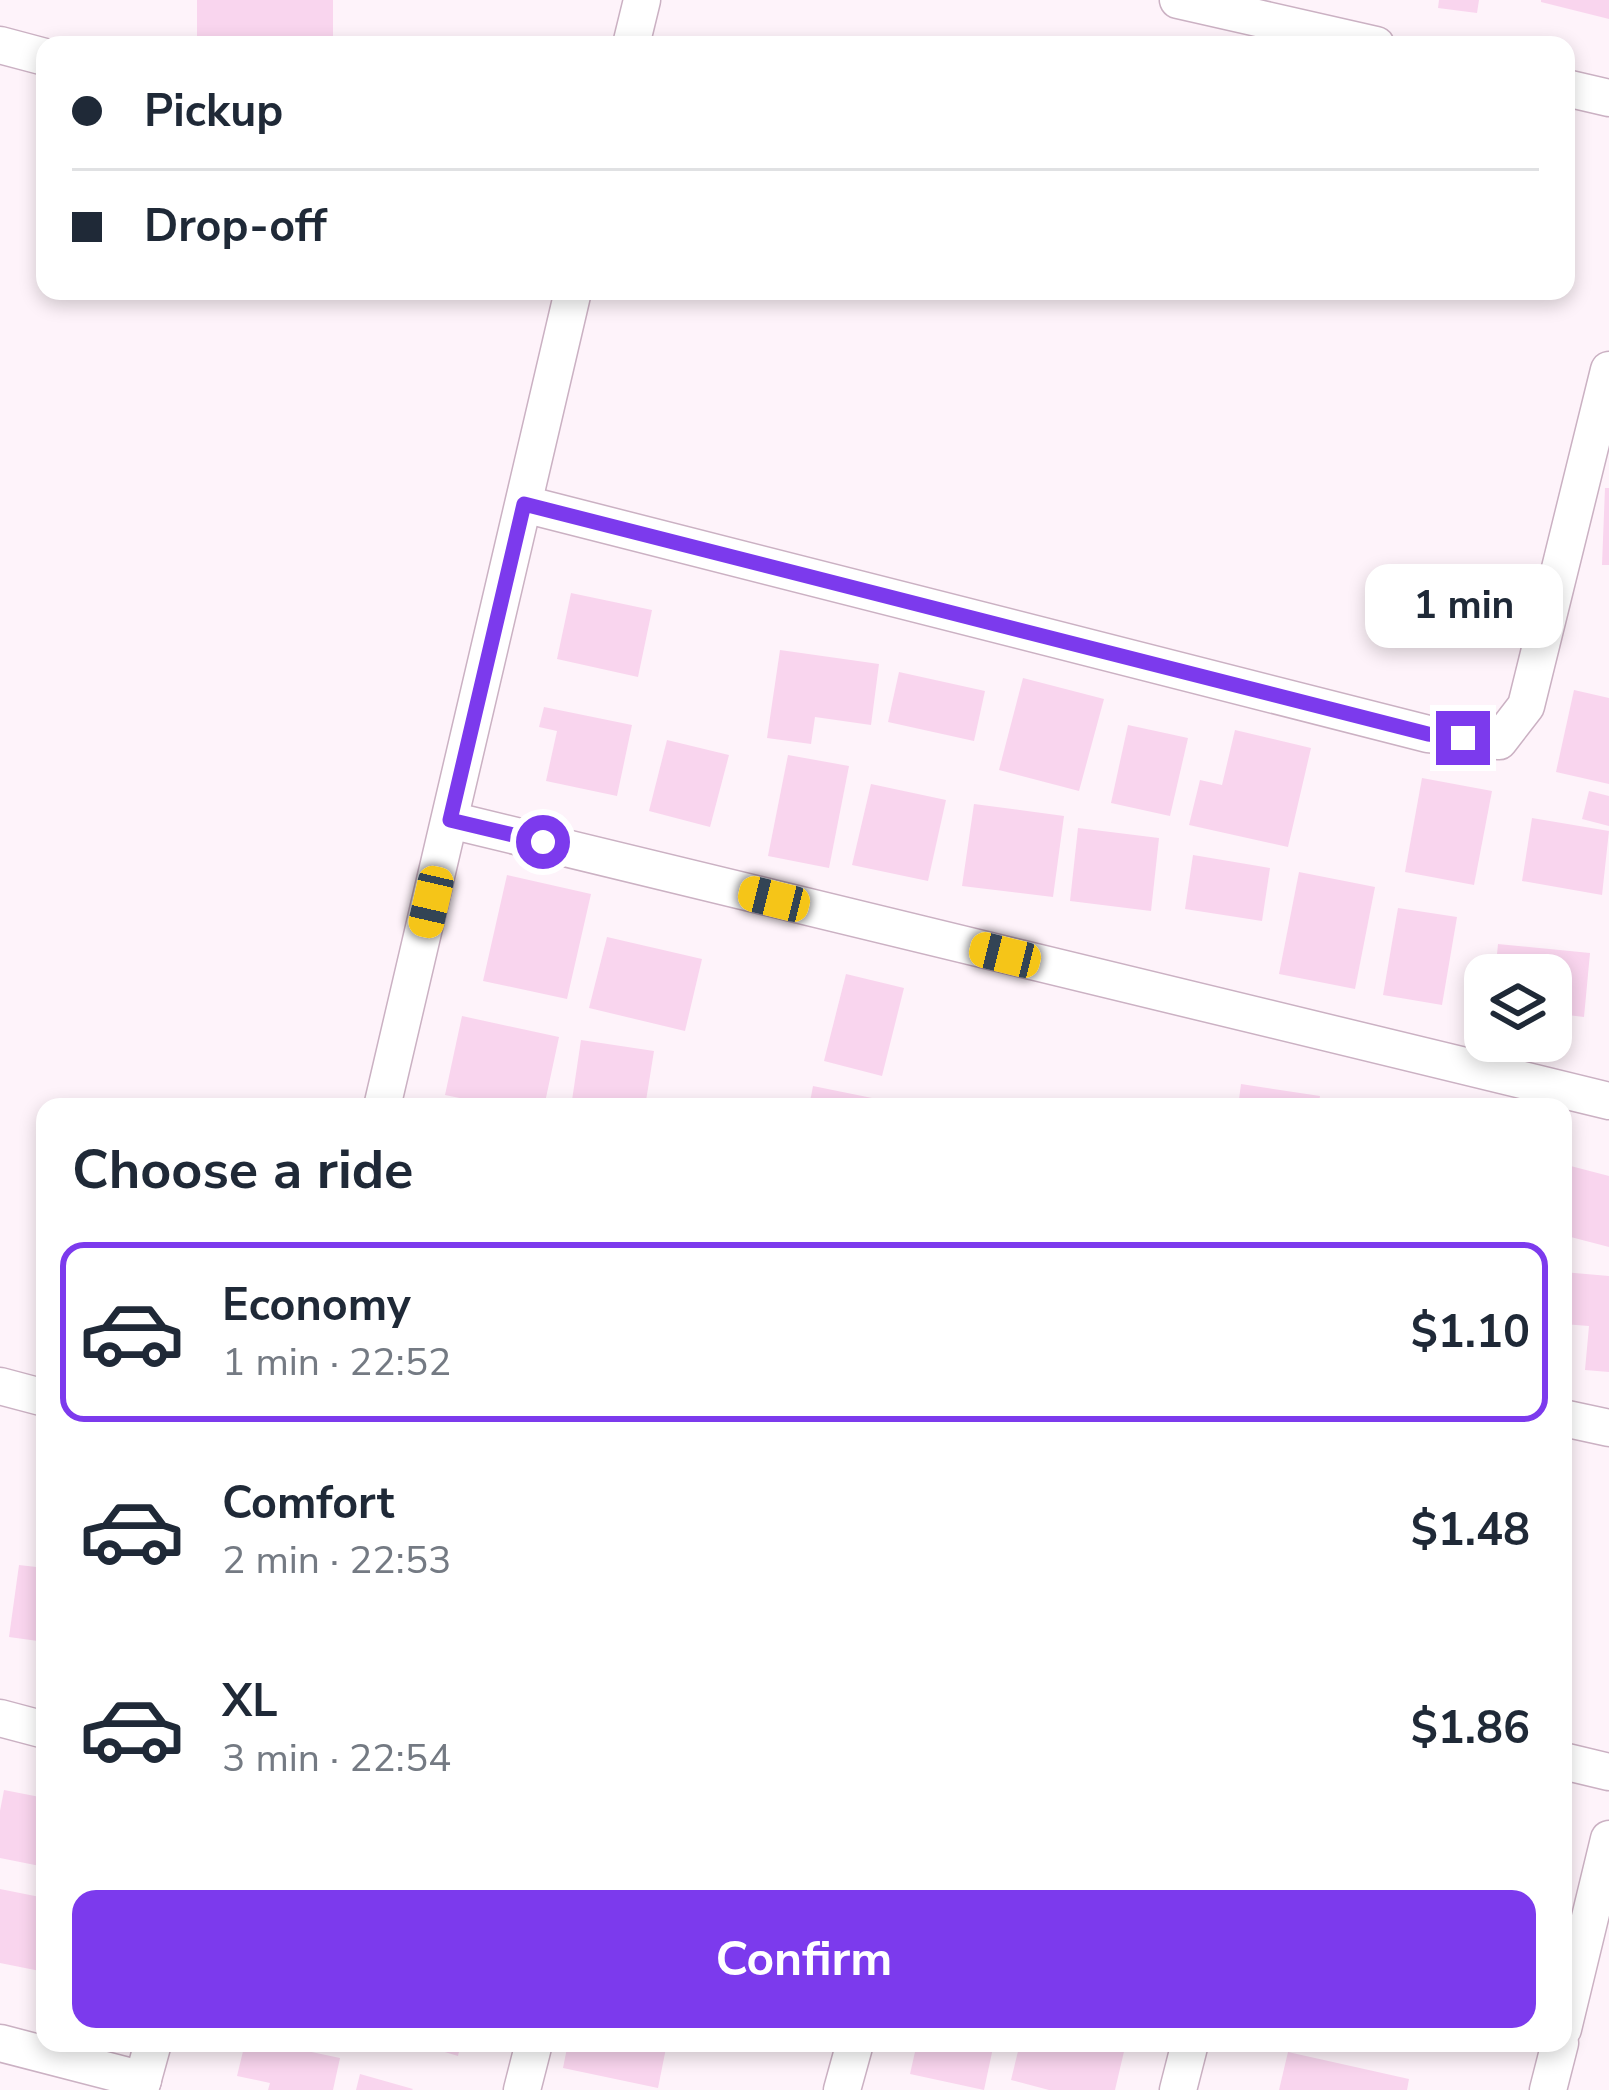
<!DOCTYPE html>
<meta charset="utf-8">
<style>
:root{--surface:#fff;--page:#f6f6f7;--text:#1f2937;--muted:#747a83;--line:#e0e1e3;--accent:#7c3aed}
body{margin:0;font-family:"Nunito Sans",sans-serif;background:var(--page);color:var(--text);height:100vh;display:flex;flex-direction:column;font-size:45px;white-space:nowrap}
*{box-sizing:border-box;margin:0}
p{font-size:39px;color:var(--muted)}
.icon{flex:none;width:66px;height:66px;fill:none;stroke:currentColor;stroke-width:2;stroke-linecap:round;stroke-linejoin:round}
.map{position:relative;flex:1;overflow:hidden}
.panel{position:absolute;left:36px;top:1098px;width:1536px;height:954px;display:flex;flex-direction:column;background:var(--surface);border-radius:24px;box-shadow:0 6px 18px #0003}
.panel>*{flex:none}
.hud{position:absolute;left:36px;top:36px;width:1539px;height:264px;border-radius:24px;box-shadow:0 6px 18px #0003;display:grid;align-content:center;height:264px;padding:0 36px;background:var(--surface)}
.tools{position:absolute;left:1464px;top:954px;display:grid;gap:24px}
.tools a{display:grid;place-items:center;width:108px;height:108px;border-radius:24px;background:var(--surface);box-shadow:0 6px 18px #0003;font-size:60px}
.end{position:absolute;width:54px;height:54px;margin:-27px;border:15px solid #7c3aed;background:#fff;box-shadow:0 0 0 6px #fff}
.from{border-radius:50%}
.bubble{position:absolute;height:84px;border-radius:24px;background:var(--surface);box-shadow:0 6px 18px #0003;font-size:39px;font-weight:700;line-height:84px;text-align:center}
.car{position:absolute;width:36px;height:72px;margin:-36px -18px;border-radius:15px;box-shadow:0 0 9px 3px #0007;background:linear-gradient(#f5c518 24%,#345 0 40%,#f5c518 0 76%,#345 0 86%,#f5c518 0)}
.hud b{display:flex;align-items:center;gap:42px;height:114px;font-size:45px}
.hud b+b{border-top:3px solid var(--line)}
.hud i{width:30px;height:30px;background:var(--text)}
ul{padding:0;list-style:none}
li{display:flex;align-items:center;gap:36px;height:180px;margin:0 24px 18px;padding:0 12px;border:6px solid transparent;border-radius:24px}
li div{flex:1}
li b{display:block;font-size:45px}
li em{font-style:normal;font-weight:700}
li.selected{border-color:var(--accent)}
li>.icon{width:108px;height:108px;stroke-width:1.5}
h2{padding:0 36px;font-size:54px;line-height:144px}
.button{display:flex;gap:24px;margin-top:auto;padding:24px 36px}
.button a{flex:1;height:138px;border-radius:24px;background:var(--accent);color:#fff;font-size:48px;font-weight:700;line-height:138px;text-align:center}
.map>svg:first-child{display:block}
.building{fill:#f9d5ee}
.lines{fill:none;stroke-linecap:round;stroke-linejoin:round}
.minor-casing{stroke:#cbb1c3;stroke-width:39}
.minor{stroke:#fff;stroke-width:36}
.route{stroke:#7c3aed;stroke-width:15}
</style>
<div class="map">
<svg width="1609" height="2090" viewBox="0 0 1609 2090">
<rect width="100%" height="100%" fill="#fef3fa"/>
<g class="building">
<path d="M 197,0 L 333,0 L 333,39 L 306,39 L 306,45 L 197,44 Z"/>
<path d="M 1439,0 L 1479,0 L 1477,13 L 1438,8 Z"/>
<path d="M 1541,0 L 1609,0 L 1609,19 L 1541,2 Z"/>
<path d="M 1605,488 L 1609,488 L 1609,565 L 1602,565 Z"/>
<path d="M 571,593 L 652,610 L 638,677 L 557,659 Z"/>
<path d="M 780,650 L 879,664 L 871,725 L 815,717 L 811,744 L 767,738 Z"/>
<path d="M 899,672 L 985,691 L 974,741 L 888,722 Z"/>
<path d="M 1023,678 L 1104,699 L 1079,791 L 999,770 Z"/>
<path d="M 1574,690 L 1609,698 L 1609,784 L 1556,772 Z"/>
<path d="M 544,707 L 632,725 L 617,796 L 546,781 L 557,731 L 539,727 Z"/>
<path d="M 1128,725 L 1188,738 L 1170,816 L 1111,803 Z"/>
<path d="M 1235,730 L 1311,748 L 1288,847 L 1189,825 L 1200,780 L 1222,785 Z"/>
<path d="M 667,740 L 729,755 L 710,827 L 649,811 Z"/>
<path d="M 788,755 L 849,766 L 829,868 L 768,856 Z"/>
<path d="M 1422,778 L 1492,791 L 1474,885 L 1405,872 Z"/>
<path d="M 871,784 L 946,800 L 928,881 L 852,865 Z"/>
<path d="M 1589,791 L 1609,796 L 1609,826 L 1582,819 Z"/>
<path d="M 974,804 L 1064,816 L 1053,897 L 962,886 Z"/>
<path d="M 1532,818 L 1609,831 L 1602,895 L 1522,881 Z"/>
<path d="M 1078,828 L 1159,838 L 1151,911 L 1070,901 Z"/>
<path d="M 1193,855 L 1270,868 L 1262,921 L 1185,909 Z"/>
<path d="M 1299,872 L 1375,887 L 1355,989 L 1279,974 Z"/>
<path d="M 507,875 L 591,894 L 567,999 L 483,981 Z"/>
<path d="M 1398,908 L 1457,917 L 1442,1005 L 1383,995 Z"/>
<path d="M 607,937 L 702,959 L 685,1031 L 589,1008 Z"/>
<path d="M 1498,944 L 1590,953 L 1584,1017 L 1551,1013 L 1551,975 L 1495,975 Z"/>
<path d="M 846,974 L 904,988 L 882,1076 L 824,1061 Z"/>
<path d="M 462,1016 L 559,1037 L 544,1107 L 503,1107 L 445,1095 Z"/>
<path d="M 581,1040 L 654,1051 L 645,1107 L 571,1107 Z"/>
<path d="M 1241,1084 L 1320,1096 L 1318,1107 L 1238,1107 Z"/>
<path d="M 813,1086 L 877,1099 L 876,1107 L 809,1107 Z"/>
<path d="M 1563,1164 L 1609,1176 L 1609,1247 L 1563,1235 Z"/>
<path d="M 1563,1272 L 1609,1276 L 1609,1372 L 1585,1370 L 1589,1326 L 1563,1324 Z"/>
<path d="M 19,1565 L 45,1568 L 45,1642 L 9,1637 Z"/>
<path d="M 4,1790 L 45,1798 L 45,1867 L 0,1858 L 0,1811 Z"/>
<path d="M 0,1889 L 45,1898 L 45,1972 L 0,1963 Z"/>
<path d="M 245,2043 L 269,2043 L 340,2058 L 333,2090 L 268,2090 L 270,2083 L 237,2076 Z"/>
<path d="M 415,2043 L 461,2043 L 458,2056 Z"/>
<path d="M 568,2043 L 667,2043 L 658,2088 L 563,2068 Z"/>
<path d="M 917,2043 L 994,2043 L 984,2090 L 910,2074 Z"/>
<path d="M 1020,2043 L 1126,2043 L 1115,2090 L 1049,2090 L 1011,2080 Z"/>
<path d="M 1288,2052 L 1409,2079 L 1407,2090 L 1279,2090 Z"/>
<path d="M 360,2074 L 413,2089 L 412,2090 L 356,2090 Z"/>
</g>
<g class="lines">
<g class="minor-casing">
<g id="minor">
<path d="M 1178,0 L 1376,45"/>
<path d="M 0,45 L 45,57"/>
<path d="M 631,45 L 642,0"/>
<path d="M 1566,88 L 1609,98"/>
<path d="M 524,504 L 1428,734 L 1499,741 L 1526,706 L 1609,370"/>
<path d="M 450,820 L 1609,1101"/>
<path d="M 382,1107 L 573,291"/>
<path d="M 0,1386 L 45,1398"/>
<path d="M 1563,1418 L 1609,1428"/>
<path d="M 0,1718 L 45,1730"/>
<path d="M 1563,1761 L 1609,1772"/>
<path d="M 1563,2029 L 1609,1839"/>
<path d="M 0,2043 L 143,2080"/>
<path d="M 140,2090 L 153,2043"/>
<path d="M 522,2090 L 534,2043"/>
<path d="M 842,2090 L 855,2043"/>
<path d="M 1178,2090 L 1190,2043"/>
<path d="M 1548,2090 L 1560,2043"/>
</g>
</g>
<use href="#minor" class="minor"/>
</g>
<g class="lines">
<path class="route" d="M 543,842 L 450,820 L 524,504 L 1428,734 L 1463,738"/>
</g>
</svg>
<div class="tools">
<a><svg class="icon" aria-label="layers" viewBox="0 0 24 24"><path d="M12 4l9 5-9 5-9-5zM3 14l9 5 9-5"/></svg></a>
</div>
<i class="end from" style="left:543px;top:842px"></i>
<i class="end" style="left:1463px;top:738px"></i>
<div class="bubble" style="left:1365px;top:564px;width:198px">1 min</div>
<i class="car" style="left:774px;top:899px;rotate:284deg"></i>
<i class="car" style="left:431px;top:902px;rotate:193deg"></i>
<i class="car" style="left:1005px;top:955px;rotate:284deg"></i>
<div class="hud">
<b><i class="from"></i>Pickup</b>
<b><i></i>Drop-off</b>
</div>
<section class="panel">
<h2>Choose a ride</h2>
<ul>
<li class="selected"><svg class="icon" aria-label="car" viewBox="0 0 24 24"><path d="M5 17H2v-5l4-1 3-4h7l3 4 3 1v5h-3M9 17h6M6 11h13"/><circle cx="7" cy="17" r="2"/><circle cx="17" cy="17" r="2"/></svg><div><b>Economy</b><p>1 min · 22:52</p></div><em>$1.10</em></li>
<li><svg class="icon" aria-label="car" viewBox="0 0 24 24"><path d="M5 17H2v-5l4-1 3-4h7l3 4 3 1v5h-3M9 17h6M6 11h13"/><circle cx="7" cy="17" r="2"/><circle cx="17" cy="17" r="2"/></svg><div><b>Comfort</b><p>2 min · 22:53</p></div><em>$1.48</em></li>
<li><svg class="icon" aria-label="car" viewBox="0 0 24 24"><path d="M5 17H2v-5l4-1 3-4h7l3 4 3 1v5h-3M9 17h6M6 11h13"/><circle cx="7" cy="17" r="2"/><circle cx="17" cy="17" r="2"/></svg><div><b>XL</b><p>3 min · 22:54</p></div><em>$1.86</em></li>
</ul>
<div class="button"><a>Confirm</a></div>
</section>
</div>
